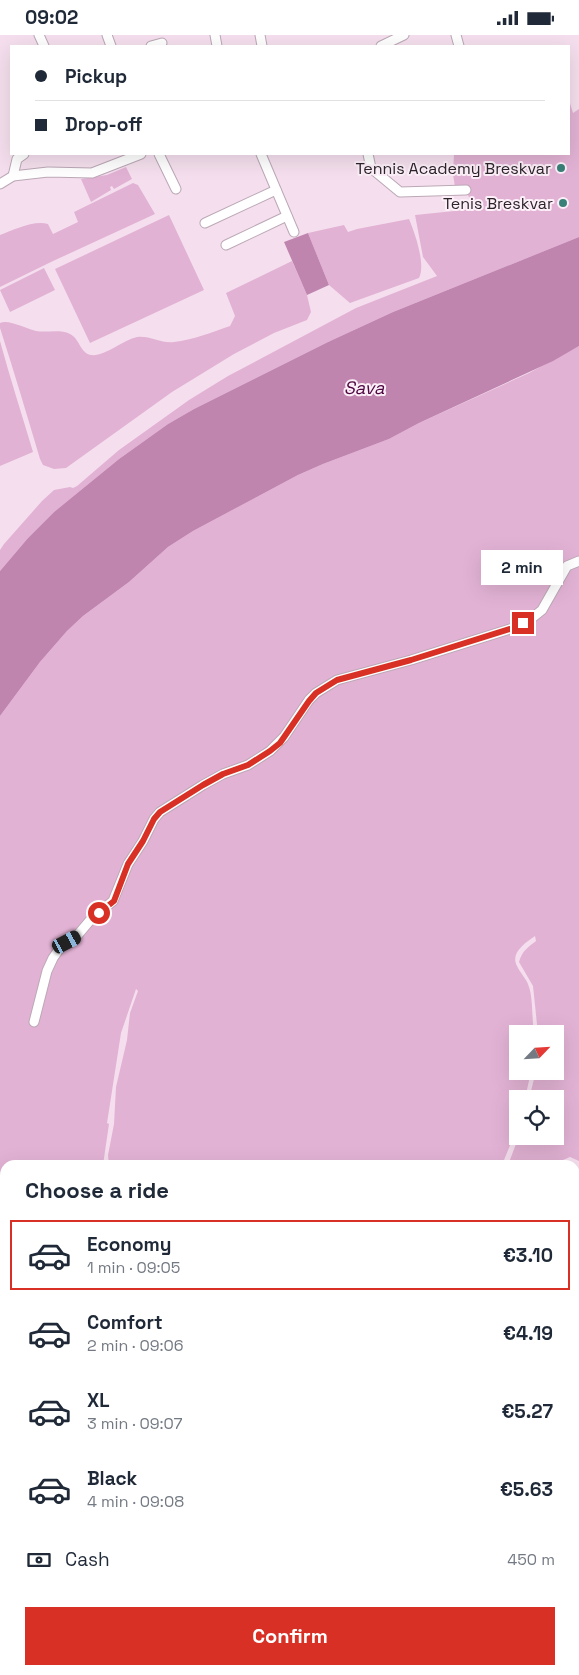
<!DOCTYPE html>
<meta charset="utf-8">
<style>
:root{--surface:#fff;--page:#f6f6f7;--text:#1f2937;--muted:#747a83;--line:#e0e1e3;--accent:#d93025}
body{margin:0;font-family:"Space Grotesk",sans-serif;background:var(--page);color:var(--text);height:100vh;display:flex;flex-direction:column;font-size:19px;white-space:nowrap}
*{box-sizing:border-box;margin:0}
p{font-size:16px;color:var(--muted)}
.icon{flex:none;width:28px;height:28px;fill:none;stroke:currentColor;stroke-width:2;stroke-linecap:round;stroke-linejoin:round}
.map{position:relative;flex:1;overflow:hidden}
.side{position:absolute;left:0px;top:1125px;width:580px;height:515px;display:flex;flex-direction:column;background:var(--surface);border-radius:15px 15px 0 0;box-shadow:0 5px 20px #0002}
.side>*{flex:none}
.top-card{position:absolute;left:10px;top:10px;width:560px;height:110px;border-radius:0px;box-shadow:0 5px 20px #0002;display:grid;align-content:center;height:110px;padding:0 25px;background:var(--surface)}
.needle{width:32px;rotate:65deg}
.buttons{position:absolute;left:509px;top:990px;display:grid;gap:10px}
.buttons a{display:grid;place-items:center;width:55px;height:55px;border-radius:0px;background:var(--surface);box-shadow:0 5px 20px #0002;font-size:25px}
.end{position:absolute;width:22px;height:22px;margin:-11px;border:6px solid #d93025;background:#fff;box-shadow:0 0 0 2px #fff}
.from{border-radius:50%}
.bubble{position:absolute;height:35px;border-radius:0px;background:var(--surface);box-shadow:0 5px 20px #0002;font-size:16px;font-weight:800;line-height:35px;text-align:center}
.car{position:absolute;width:15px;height:30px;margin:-15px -8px;border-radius:6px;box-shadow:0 0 4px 1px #0007;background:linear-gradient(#222 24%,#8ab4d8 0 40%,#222 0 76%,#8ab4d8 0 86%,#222 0)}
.top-card b{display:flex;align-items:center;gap:18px;height:48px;font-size:19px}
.top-card b+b{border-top:1px solid var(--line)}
.top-card i{width:12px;height:12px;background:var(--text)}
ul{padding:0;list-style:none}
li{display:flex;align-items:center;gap:15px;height:70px;margin:0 10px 8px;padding:0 15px;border:2px solid transparent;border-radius:0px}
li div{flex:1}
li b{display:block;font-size:19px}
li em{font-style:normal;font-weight:800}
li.current{border-color:var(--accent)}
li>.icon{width:45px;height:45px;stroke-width:1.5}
h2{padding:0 25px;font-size:22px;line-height:60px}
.pay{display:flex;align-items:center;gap:12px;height:55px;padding:0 25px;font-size:19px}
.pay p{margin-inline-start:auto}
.primary-button{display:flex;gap:10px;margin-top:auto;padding:10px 25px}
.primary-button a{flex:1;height:58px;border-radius:0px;background:var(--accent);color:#fff;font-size:20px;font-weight:800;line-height:58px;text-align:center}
.status{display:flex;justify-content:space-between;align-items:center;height:35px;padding:0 25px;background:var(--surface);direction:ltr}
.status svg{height:14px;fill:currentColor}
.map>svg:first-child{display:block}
.green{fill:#e2b2d4}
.water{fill:#bf85af}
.pier{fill:#f5dfee}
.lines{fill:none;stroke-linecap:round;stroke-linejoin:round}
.stream{stroke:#bf85af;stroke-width:2.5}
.minor-casing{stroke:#bca8b6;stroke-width:11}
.major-casing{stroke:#fff;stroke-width:14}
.minor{stroke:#fff;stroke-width:9}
.major{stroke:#fbcbee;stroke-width:11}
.route{stroke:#d93025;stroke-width:6}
.poi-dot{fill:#398079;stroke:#fceff8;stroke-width:2}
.labels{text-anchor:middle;stroke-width:4;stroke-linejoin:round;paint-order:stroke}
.poi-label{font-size:16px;fill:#2c242a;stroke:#fceff8;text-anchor:end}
.water-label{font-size:18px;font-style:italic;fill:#4e0741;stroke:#fceff8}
</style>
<div class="status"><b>09:02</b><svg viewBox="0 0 49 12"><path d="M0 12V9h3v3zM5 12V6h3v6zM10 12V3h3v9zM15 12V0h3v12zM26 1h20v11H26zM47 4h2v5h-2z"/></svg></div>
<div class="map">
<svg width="579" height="1640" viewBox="0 0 579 1640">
<rect width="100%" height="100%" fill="#f5dfee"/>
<g class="green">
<path d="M 569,65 L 573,78 L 579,74 L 579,202 L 393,277 L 328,307 L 194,374 L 168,389 L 119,424 L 54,477 L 28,503 L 0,536 L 0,515 L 4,509 L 42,466 L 54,455 L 70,452 L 73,453 L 77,451 L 119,415 L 189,365 L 228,341 L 356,273 L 437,241 L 423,222 L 415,180 L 474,174 L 468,160 L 456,159 L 453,139 L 454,119 L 569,119 Z"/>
<path d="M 126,132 L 132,144 L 114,154 L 112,151 L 110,152 L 111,155 L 91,167 L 81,144 L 107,140 Z"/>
<path d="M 133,148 L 138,150 L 155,179 L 51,227 L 0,252 L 0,200 C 14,195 33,185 48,189 L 53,199 L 78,187 L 74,177 Z"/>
<path d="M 169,180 L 204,255 L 90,308 L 55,234 Z"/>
<path d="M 409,184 C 415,198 426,230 419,243 L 350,268 L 329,250 L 308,198 L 344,190 L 348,197 L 357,194 Z"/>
<path d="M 292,226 L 307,260 L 311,277 L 307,285 L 274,298 L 234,319 L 172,357 L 66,433 L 54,434 L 43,430 L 40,424 C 27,380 14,337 0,293 L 0,288 C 9,284 26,294 36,296 C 47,298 60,294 70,299 C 80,304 80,318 91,320 C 104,322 123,305 137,302 C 149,300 162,309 174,307 C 192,305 213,297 230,291 L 235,281 L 226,258 Z"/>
<path d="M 44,233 L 55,255 L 10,277 L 0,255 Z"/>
<path d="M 0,306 C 10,343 22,380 33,417 L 0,431 Z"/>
<path d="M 579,311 L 579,1126 L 570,1122 L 563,1125 L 562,1130 L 508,1130 L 519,1101 L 555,1101 L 555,1064 L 529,1064 L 536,1036 L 555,1036 L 555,999 L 538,999 L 533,951 L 519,927 C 522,916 528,912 536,906 L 535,901 C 525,908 510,918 517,931 C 520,938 527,944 529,952 C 533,963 532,986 534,999 L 518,999 L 518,1036 L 531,1036 L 525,1064 L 518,1064 L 517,1093 L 502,1130 L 109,1130 L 108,1120 L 114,1089 L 116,1052 L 127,1005 L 130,978 L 138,956 L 136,954 L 121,998 L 107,1088 L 109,1089 L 103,1130 L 5,1130 L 5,1224 L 3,1224 L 5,1232 L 5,1284 L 0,1265 L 0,681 L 40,627 L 67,596 L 83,581 L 129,547 L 168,512 L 193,496 L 298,440 L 323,429 L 389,404 L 419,388 L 529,338 Z"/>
<path d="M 575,1179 L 579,1182 L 579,1527 L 575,1529 Z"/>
<path d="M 579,1620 L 579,1640 L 424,1640 L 461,1635 L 575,1635 L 575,1621 Z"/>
</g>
<g class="water">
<path d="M 308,198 L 329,250 L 307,260 L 284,207 Z"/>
<path d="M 579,202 L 579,311 L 553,326 L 419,388 L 389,404 L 323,429 L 298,440 L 193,496 L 168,512 L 129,547 L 83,581 L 67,596 L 40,627 L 0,681 L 0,536 L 28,503 L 54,477 L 119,424 L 168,389 L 194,374 L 328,307 L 393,277 Z"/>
<path d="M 0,1265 L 5,1284 L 5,1635 L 3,1640 L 0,1626 Z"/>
</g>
<path class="pier" d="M 0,1619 L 5,1635 L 91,1635 L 91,1640 L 0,1640 Z"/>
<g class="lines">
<g class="stream">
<path d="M 575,1578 L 579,1577"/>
<path d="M 575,1614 L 579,1613"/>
<path d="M 351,1640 L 399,1635"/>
</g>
<g class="minor-casing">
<g id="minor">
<path d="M 39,0 L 44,11"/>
<path d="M 107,0 L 111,11"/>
<path d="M 215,0 L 217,11"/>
<path d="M 260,0 L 262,11"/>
<path d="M 456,0 L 459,11"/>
<path d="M 151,11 L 162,8"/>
<path d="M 381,11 L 404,0"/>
<path d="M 159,119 L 176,154"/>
<path d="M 261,119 L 294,197"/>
<path d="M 368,119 L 371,133 L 400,157 L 466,155"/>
<path d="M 13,141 L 17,124 L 24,119"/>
<path d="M 0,149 L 13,141 L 48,137 L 92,138 L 141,119"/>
<path d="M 205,188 L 276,155"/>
<path d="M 226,210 L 287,181"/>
<path d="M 34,987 L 47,936 L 53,923 L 60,913 L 76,902 L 92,883 L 113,866 L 128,829 L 143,806 L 154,784 L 160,777 L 203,750 L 223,739 L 248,730 L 270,716 L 284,702 L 309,665 L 316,658 L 337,645 L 411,625 L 513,593 L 532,583 L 542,575 L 567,531 L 579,526"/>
<path d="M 575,1570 L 579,1570"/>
<path d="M 0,1621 L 5,1621"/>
</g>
</g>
<g class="major-casing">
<g id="major">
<path d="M 575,1589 L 579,1589"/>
<path d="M 575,1601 L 579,1601"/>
<path d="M 0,1630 L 5,1630"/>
<path d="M 70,1640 L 192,1635"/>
</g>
</g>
<use href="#minor" class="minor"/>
<use href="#major" class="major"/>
</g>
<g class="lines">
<path class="route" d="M 99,878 L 114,866 L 128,829 L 143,806 L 154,784 L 160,777 L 203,750 L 223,739 L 248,730 L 270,716 L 280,708 L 309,666 L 316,658 L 337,645 L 411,625 L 513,593 L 523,588"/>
</g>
<g class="poi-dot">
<circle cx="561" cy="133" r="5"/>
<circle cx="563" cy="168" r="5"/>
</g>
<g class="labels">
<g class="poi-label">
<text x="551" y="139">Tennis Academy Breskvar</text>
<text x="553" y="174">Tenis Breskvar</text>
</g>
<g class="water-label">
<text x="364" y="359">Sava</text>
</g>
</g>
</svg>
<div class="buttons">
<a><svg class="needle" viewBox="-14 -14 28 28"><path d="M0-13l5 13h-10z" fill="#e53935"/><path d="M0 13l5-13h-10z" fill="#747a83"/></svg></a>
<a><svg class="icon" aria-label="locate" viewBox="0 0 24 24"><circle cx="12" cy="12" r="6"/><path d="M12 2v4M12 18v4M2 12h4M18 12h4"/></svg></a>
</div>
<i class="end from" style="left:99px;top:878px"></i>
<i class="end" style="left:523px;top:588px"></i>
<div class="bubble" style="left:481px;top:515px;width:82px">2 min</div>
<i class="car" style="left:67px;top:907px;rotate:62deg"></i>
<div class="top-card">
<b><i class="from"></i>Pickup</b>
<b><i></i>Drop-off</b>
</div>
<section class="side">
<h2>Choose a ride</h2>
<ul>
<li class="current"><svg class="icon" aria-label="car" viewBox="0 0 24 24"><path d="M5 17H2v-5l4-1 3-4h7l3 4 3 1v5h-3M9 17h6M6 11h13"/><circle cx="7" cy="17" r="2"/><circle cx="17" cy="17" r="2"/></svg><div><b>Economy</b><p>1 min · 09:05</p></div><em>€3.10</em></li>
<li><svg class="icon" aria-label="car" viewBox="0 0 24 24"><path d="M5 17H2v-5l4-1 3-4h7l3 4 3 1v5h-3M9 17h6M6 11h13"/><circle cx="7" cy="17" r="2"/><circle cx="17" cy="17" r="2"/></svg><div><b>Comfort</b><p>2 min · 09:06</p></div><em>€4.19</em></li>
<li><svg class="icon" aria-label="car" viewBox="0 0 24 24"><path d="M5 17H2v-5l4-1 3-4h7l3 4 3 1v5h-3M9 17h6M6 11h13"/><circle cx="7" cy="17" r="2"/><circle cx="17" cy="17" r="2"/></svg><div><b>XL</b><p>3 min · 09:07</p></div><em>€5.27</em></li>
<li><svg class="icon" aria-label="car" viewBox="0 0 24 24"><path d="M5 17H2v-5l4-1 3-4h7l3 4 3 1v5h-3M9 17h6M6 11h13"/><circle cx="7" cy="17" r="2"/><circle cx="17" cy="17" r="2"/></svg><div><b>Black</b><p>4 min · 09:08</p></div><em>€5.63</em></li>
</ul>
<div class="pay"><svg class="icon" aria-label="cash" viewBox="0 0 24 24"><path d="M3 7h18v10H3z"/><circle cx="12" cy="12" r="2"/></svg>Cash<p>450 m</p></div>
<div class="primary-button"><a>Confirm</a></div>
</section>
</div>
